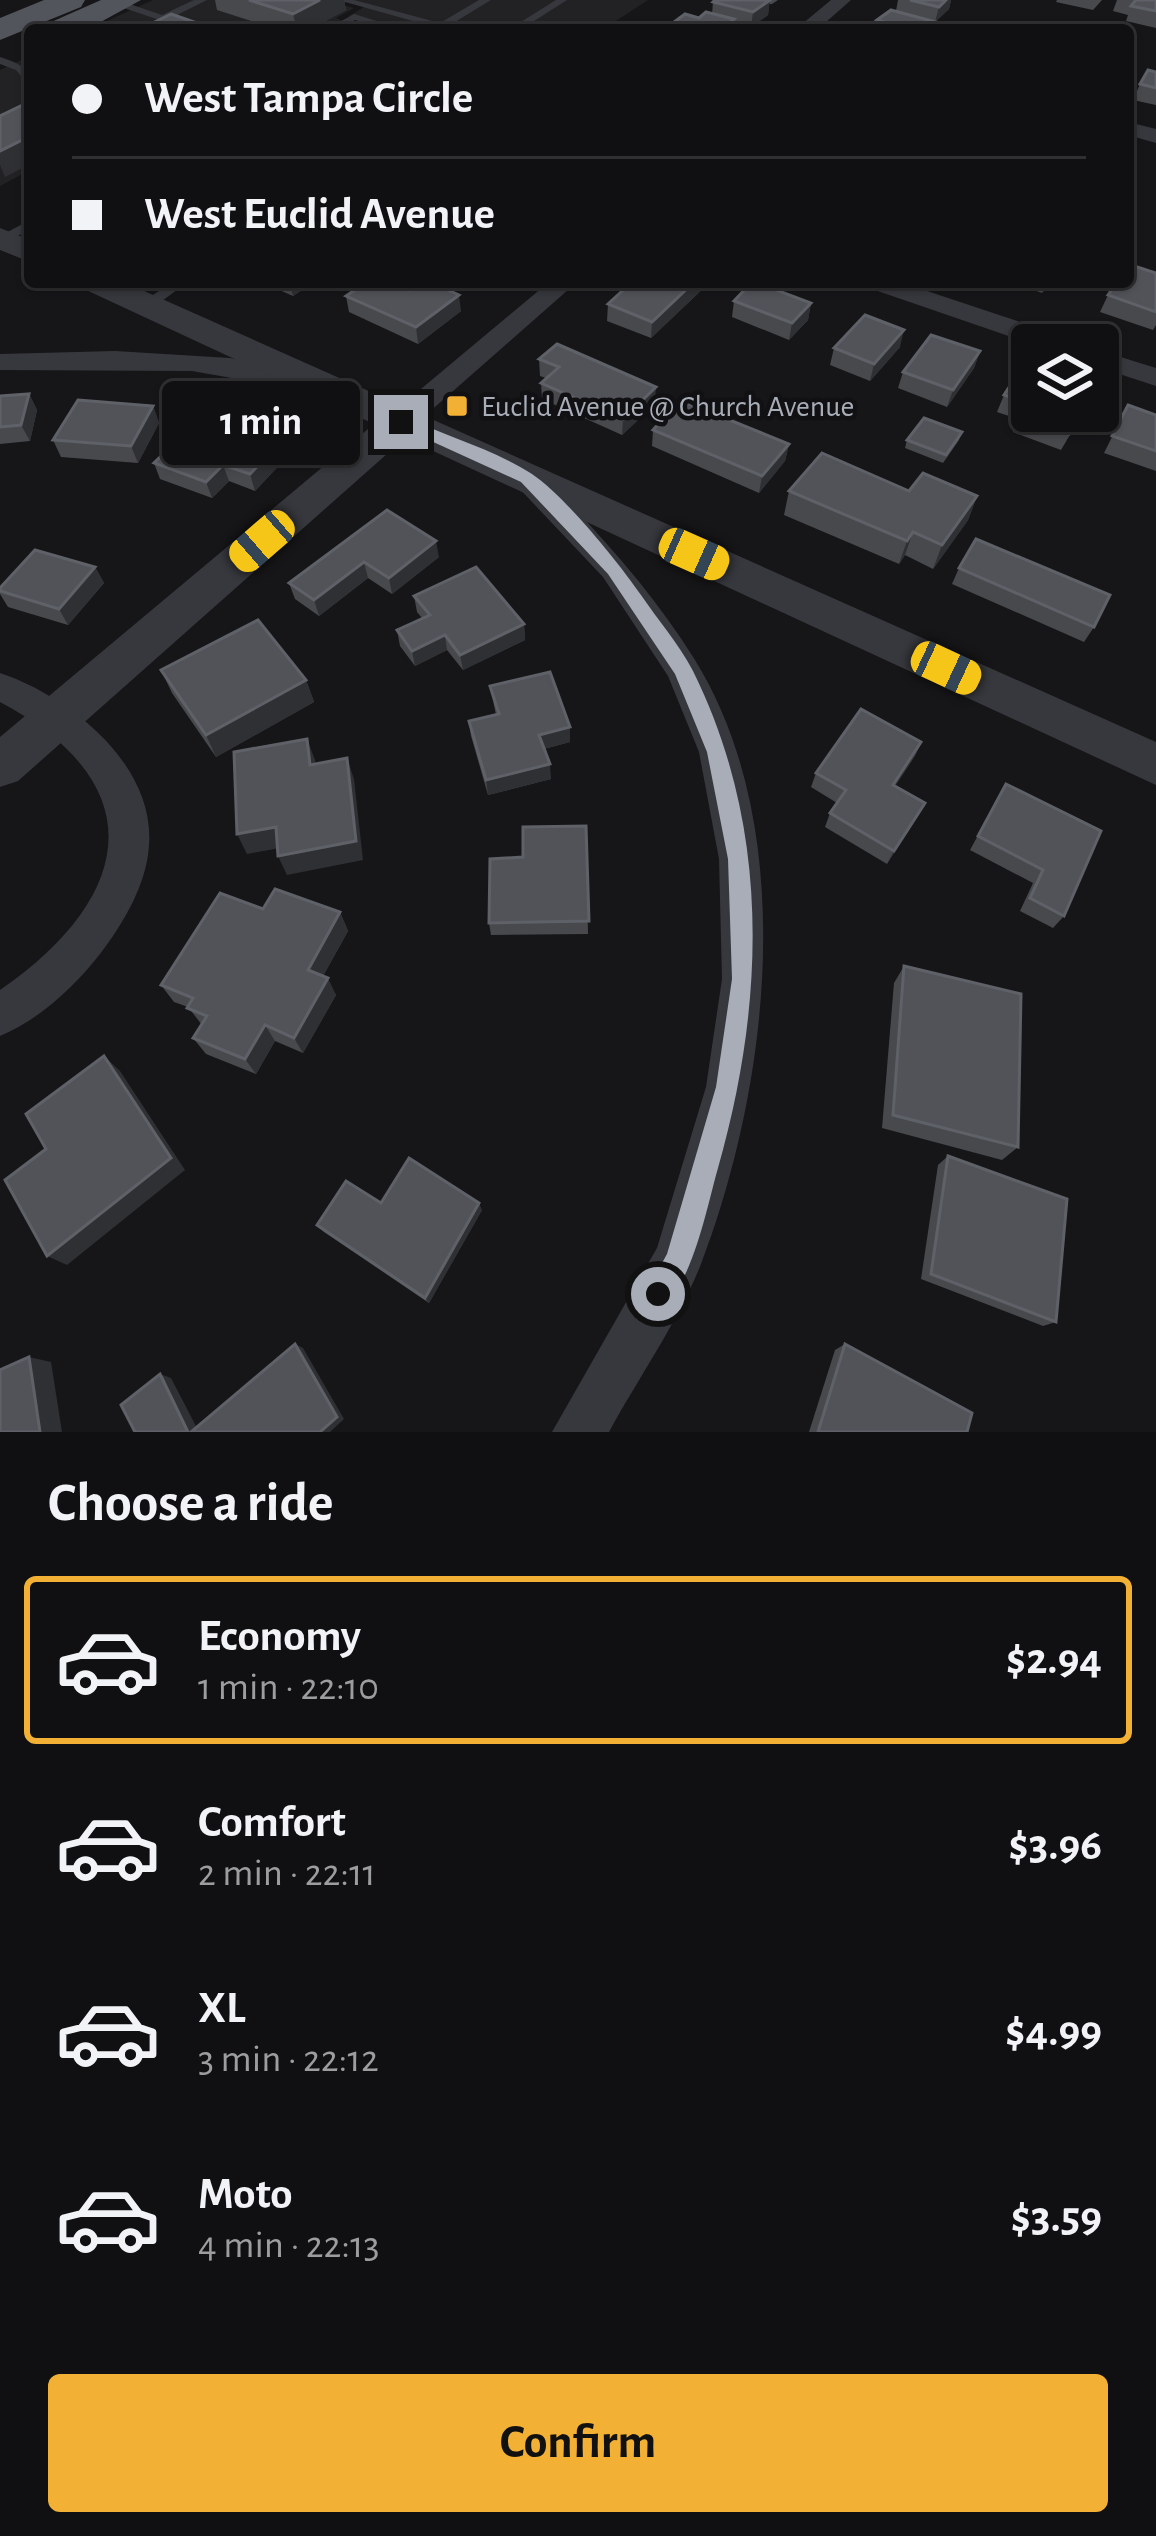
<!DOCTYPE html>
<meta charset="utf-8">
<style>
:root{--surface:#101012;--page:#1e1e20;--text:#f1f3f6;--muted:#9c9d9f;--line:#303032;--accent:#f2b134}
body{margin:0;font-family:"Alegreya Sans",sans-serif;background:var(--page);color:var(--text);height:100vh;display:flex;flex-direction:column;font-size:45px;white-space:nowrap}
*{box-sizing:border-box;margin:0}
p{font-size:39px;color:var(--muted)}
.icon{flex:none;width:66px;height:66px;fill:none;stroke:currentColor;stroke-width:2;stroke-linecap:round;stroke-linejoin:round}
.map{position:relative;height:1432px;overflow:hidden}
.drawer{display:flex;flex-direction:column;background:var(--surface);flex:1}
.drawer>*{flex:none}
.banner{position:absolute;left:24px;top:24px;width:1110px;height:264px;border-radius:12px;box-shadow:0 3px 9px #0004,0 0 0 3px var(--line);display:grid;align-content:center;height:264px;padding:0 48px;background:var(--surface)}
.fabs{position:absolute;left:1011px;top:324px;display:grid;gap:24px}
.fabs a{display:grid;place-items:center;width:108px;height:108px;border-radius:12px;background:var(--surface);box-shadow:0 3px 9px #0004,0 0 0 3px var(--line);font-size:60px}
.end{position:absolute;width:54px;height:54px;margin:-27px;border:15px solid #a8adb8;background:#111;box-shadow:0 0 0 6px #111}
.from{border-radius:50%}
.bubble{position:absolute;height:84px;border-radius:12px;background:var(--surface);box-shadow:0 3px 9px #0004,0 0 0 3px var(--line);font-size:39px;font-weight:700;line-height:84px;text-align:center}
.car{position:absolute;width:36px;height:72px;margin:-36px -18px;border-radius:15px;box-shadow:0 0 9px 3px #0007;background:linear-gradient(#f5c518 24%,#345 0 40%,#f5c518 0 76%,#345 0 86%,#f5c518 0)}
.banner b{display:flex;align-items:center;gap:42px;height:114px;font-size:45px}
.banner b+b{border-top:3px solid var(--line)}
.banner i{width:30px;height:30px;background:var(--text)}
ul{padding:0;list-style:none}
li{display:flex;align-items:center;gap:36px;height:168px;margin:0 24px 18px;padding:0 24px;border:6px solid transparent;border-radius:12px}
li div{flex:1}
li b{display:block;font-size:45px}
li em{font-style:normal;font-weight:700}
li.selected{border-color:var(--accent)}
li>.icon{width:108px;height:108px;stroke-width:1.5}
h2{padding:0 48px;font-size:54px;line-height:144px}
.action{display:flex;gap:24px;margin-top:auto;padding:24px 48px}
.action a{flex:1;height:138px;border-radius:12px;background:var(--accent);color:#111;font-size:48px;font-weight:700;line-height:138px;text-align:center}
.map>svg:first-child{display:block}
.built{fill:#222225}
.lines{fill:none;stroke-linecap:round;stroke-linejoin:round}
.service{fill:#37383d;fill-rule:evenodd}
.minor{fill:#37383d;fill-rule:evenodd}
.tertiary{fill:#37383d;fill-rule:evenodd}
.primary{fill:#53555c;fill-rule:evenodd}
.wall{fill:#47494d}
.shaded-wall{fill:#2f3033}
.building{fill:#525359;stroke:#5f6168;stroke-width:3}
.route{fill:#a8adb8}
.poi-dot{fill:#f2b134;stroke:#111113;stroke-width:4.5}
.labels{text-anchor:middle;stroke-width:9;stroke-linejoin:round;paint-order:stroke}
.far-poi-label{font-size:30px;fill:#a8adb8;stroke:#111113;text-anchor:start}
</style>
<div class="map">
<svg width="1156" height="1432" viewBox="0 0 1156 1432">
<rect width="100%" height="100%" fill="#161618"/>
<g class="built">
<path d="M 153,0 L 326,0 L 354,8 L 336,18 L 363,28 L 87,30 Z"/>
<path d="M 346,0 L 648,0 L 602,30 L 390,30 L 349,16 L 364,7 Z"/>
<path d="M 30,56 L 30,170 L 0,186 L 0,70 Z"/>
</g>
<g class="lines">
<g class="service">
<path d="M 118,0 L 162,15 L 194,0 L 207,0 L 171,18 L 203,30 L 189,30 L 115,5 Z"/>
<path d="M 338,0 L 354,0 L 440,23 L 479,0 L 491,0 L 450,25 L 461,30 L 445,30 Z"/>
<path d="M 556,0 L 567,0 L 520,30 L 508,30 Z"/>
<path d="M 354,14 L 399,28 L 401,30 L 386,30 L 355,20 L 337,30 L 325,30 Z"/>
<path d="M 0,57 C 18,63 30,67 30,87 L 16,70 L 0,64 Z"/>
<path d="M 30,220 L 30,229 L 7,242 L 0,242 L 0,236 Z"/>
<path d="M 173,282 L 188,282 L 152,308 L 142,308 L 142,302 Z"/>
</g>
<g class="minor">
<path d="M 831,0 L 851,0 L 817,30 L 795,30 Z"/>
<path d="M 1128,122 L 1156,129 L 1156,143 L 1128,135 Z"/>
<path d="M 549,282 L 577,282 L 411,428 L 391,428 L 387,421 L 391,414 Z"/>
<path d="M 862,282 L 900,282 L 1071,339 L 1074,345 L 1035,345 L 866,287 Z"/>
<path d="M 1098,350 L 1156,368 L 1156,386 L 1098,367 Z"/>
<path d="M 115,351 L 230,358 L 316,376 L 320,382 L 306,391 L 192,371 L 0,370 L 0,354 Z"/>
<path d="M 527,468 L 538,471 C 596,530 651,589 695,660 C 800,830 769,1086 701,1264 C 678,1322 639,1377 609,1432 L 552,1432 L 657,1248 L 706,1087 L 722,979 L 719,859 L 699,752 L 668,676 L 603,577 L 516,485 L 512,478 L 516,471 Z"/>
<path d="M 0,673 C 69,696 155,764 149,845 C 147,884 123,924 100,954 C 74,987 39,1020 0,1036 L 0,990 C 133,898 156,785 0,702 Z"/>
</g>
<g class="tertiary">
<path d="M 0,228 L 30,240 L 30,262 L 0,250 Z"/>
<path d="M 79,282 L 124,282 L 1156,742 L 1156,785 L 405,438 L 18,781 L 0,787 L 0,737 L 374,424 L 84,289 Z"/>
</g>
<g class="primary">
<path d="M 44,0 L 85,0 L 81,7 L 0,40 L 0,18 Z"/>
<path d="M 101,0 L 141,0 L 86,30 L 44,30 L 49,23 Z"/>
</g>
</g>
<g class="wall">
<path d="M 215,0 L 344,0 L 346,10 L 308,30 L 280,30 L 217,10 Z"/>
<path d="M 715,0 L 778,0 L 772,4 L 769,4 L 768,15 L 751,27 L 734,23 L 733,30 L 670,30 L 670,25 L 712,14 L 713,2 Z"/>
<path d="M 898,0 L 951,0 L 949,9 L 935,22 L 954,27 L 953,30 L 875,30 L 877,20 L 896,11 Z"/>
<path d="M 1057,0 L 1102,0 L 1093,10 L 1056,2 Z"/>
<path d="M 1117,0 L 1156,0 L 1156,28 L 1126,21 L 1128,15 L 1113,11 Z"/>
<path d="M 1156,72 L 1156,105 L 1133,100 L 1140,84 Z"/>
<path d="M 1156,273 L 1156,325 L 1153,330 L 1100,312 L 1108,295 Z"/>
<path d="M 261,282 L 314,282 L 293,296 Z"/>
<path d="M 710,282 L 651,338 L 607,321 L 608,304 Z"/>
<path d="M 1012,282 L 1051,282 L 1042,293 Z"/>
<path d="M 410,290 L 461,311 L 418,344 L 349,312 L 346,296 Z"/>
<path d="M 734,301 L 811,303 L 808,320 L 789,340 L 732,317 Z"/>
<path d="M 900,347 L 870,381 L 830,365 L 834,348 Z"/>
<path d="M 980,351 L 974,368 L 947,407 L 898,388 L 903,372 Z"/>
<path d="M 539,359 L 655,404 L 622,435 L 542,399 L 541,383 L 546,378 L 540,376 Z"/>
<path d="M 1019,372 L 1032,411 L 1084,411 L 1061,450 L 1013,432 L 1018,419 L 997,412 L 1004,395 Z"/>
<path d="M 29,394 L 37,410 L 30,441 L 0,444 L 0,396 Z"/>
<path d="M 1128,405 L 1156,415 L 1156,471 L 1104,453 Z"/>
<path d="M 153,406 L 159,423 L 138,463 L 61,457 L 53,440 Z"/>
<path d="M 653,430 L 789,444 L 785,461 L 759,493 L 652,446 Z"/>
<path d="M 962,432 L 959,440 L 943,463 L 905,448 L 907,440 Z"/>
<path d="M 214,439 L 282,441 L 286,458 L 255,491 L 229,481 L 212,498 L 160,479 L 154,463 Z"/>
<path d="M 789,491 L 909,491 L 977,496 L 968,520 L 933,569 L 905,555 L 899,564 L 784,515 Z"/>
<path d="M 387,510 L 439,557 L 392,594 L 368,578 L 319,616 L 295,599 L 289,583 Z"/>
<path d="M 95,567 L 104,583 L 68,625 L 8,607 L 0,594 L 0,588 Z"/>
<path d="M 959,568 L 1094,627 L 1084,642 L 952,584 Z"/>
<path d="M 414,596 L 524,624 L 525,640 L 463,670 L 447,650 L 415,666 L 400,646 L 397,630 L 422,618 L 417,612 Z"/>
<path d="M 161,670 L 306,680 L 314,702 L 216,757 L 172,693 Z"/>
<path d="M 490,686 L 570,727 L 570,742 L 544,749 L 551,779 L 488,795 L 471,736 L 469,721 L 496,715 Z"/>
<path d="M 921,742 L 915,756 L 895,786 L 925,803 L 887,864 L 825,827 L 830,813 L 837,803 L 811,787 L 816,773 Z"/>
<path d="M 1006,784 L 1064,916 L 1053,928 L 1020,911 L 1033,883 L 970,850 Z"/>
<path d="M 586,826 L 588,934 L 491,935 L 489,923 L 523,857 Z"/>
<path d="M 263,909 L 340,912 L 348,931 L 323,976 L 336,995 L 303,1053 L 275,1041 L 256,1074 L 206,1054 L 193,1038 L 202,1025 L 188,1007 L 174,1002 L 161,985 Z"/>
<path d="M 904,966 L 1018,1147 L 1002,1160 L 882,1128 L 894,983 Z"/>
<path d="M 948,1156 L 1056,1322 L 1043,1326 L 921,1279 L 938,1165 Z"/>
<path d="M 381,1203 L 482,1210 L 429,1303 L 324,1232 L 317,1225 Z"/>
<path d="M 845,1344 L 967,1432 L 809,1432 L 835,1350 Z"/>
</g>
<g class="shaded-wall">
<path d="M 320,0 L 344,0 L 346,10 L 308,30 L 297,30 L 293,14 Z"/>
<path d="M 770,0 L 768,15 L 751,27 L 753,12 Z"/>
<path d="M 946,0 L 951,0 L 949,9 L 935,22 L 939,7 Z"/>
<path d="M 734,19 L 733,30 L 721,30 Z"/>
<path d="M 30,136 L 30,164 L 5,177 L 0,165 L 0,151 Z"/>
<path d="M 289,282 L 314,282 L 293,296 Z"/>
<path d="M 694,282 L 710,282 L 651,338 L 652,322 Z"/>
<path d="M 459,295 L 461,311 L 418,344 L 416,327 Z"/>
<path d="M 811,303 L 808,320 L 789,340 L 792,323 Z"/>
<path d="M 904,330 L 900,347 L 870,381 L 874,364 Z"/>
<path d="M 980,351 L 974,368 L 947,407 L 953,390 Z"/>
<path d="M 656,387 L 655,404 L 622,435 L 623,419 Z"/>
<path d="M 29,394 L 37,410 L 30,441 L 21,425 Z"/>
<path d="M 153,406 L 159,423 L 138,463 L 131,446 Z"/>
<path d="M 282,441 L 286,458 L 255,491 L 250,474 Z"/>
<path d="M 789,444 L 785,461 L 759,493 L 762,476 Z"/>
<path d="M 223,465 L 229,481 L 212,498 L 206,482 Z"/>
<path d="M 977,496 L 968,520 L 933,569 L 942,545 Z"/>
<path d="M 913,532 L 905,555 L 899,564 L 907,541 Z"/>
<path d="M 436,541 L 439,557 L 392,594 L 389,578 Z"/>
<path d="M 364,562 L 368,578 L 319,616 L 314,600 Z"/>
<path d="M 95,567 L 104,583 L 68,625 L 59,609 Z"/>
<path d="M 524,624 L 525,640 L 463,670 L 460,655 Z"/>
<path d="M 445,635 L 447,650 L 415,666 L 412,651 Z"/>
<path d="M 306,680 L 314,702 L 216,757 L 206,735 Z"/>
<path d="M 570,727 L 570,742 L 540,750 L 539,735 Z"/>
<path d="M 307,739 L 315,760 L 318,786 L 310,765 Z"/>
<path d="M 921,742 L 915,756 L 886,800 L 893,785 Z"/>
<path d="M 347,758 L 354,779 L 363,860 L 287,875 L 278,856 Z"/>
<path d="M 550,764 L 551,779 L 488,795 L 486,780 Z"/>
<path d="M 925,803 L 917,817 L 887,864 L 894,851 Z"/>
<path d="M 276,827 L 285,847 L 247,854 L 237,834 Z"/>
<path d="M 340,912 L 348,931 L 317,987 L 308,970 Z"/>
<path d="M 328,978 L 336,995 L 303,1053 L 294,1038 Z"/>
<path d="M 265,1025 L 275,1041 L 256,1074 L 245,1059 Z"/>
<path d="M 104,1056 L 120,1071 L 185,1170 L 67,1265 L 47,1256 Z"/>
<path d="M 479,1203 L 482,1210 L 429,1303 L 425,1298 Z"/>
<path d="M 295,1344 L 303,1348 L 344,1419 L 330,1432 L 320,1432 Z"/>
<path d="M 29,1357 L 51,1362 L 62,1432 L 40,1432 Z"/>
<path d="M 160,1374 L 171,1378 L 199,1432 L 188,1432 Z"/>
</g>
<g class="building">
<path d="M 249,0 L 320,0 L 293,14 Z"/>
<path d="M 715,0 L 770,0 L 753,12 L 713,2 Z"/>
<path d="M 910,0 L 946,0 L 939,7 Z"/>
<path d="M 1136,0 L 1156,0 L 1156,11 L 1131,6 Z"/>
<path d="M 891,10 L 954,27 L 950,30 L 913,30 L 877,20 Z"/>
<path d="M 706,12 L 734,19 L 721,30 L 689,30 L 670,25 L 685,14 L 699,18 Z"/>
<path d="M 171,14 L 217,30 L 138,30 Z"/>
<path d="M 1148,70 L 1156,72 L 1156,88 L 1140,84 Z"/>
<path d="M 25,104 L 30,106 L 30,136 L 0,151 L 0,116 Z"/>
<path d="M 1128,264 L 1156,273 L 1156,312 L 1108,295 L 1117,282 L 1128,282 Z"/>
<path d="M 366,282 L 391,282 L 410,290 L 421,282 L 430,282 L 459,295 L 416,327 L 346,296 Z"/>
<path d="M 632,282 L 694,282 L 652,322 L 608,304 Z"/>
<path d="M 752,282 L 755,282 L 811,303 L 792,323 L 734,301 Z"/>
<path d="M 865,315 L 904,330 L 874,364 L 834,348 Z"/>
<path d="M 931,335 L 980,351 L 953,390 L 903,372 Z"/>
<path d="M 557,344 L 656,387 L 623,419 L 541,383 L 559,367 L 539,359 Z"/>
<path d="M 1019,372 L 1032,376 L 1032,411 L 1082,411 L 1069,434 L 1020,416 L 1027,403 L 1004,395 Z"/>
<path d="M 29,394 L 21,425 L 0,427 L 0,396 Z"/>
<path d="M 78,400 L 153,406 L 131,446 L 53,440 Z"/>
<path d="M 680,400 L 789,444 L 762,476 L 653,430 Z"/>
<path d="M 1128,405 L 1156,415 L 1156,451 L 1112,436 Z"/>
<path d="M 924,418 L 962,432 L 946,455 L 907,440 Z"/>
<path d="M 230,423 L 282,441 L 250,474 L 223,465 L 206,482 L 154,463 L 188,430 L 214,439 Z"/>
<path d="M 822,453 L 909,491 L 923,473 L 977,496 L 942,545 L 913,532 L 907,541 L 789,491 Z"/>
<path d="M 387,510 L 436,541 L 389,578 L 364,562 L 314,600 L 289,583 Z"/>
<path d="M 976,539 L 1110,595 L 1094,627 L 959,568 Z"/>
<path d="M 35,550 L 95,567 L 59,609 L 0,591 L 0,588 Z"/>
<path d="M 476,567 L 524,624 L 460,655 L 445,635 L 412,651 L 397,630 L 430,615 L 414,596 Z"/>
<path d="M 258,620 L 306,680 L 206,735 L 161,670 Z"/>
<path d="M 550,672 L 570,727 L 539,735 L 550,764 L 486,780 L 469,721 L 499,714 L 490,686 Z"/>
<path d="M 861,709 L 921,742 L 893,785 L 925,803 L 894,851 L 830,813 L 846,790 L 816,773 Z"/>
<path d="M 307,739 L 310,765 L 347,758 L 356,841 L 278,856 L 276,827 L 237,834 L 234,752 Z"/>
<path d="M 1006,784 L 1101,831 L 1064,916 L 1030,898 L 1043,870 L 978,836 Z"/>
<path d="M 586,826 L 589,921 L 489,923 L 490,859 L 523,857 L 523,827 Z"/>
<path d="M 275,889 L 340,912 L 308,970 L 328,978 L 294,1038 L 265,1025 L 245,1059 L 193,1038 L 207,1016 L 187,1008 L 193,998 L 161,985 L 220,893 L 263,909 Z"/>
<path d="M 904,966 L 1021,994 L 1018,1147 L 893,1115 Z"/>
<path d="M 104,1056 L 171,1158 L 47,1256 L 5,1180 L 46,1149 L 26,1114 Z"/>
<path d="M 948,1156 L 1067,1199 L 1056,1322 L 931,1274 Z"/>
<path d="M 409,1158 L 479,1203 L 425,1298 L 317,1225 L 346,1181 L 381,1203 Z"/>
<path d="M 295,1344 L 337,1417 L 320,1432 L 191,1432 Z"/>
<path d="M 845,1344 L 972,1413 L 967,1432 L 818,1432 Z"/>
<path d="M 29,1357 L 40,1432 L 0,1432 L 0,1370 Z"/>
<path d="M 160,1374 L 188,1432 L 135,1432 L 121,1405 Z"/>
</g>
<path class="route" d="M 396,418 L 407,418 C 446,436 495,450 532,474 C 565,496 618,562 641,595 C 658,620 679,644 693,671 C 771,828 765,1003 718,1168 C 708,1202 691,1294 658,1307 L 649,1304 L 645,1294 L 667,1254 L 716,1087 L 732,979 L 728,859 L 707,752 L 675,674 L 608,574 L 521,482 L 396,425 Z"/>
<rect class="poi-dot" x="445" y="394" width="24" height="24" rx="6"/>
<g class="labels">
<g class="far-poi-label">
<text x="481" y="416">Euclid Avenue @ Church Avenue</text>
</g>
</g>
</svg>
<div class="fabs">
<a><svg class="icon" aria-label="layers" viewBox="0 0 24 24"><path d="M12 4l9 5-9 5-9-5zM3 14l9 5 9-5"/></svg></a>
</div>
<i class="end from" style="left:658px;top:1294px"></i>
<i class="end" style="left:401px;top:422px"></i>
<div class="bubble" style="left:162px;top:381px;width:198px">1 min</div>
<i class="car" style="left:262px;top:541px;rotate:229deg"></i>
<i class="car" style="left:694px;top:554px;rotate:114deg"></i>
<i class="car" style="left:946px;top:668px;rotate:115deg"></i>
<div class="banner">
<b><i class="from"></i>West Tampa Circle</b>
<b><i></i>West Euclid Avenue</b>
</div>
</div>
<section class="drawer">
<h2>Choose a ride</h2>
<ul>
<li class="selected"><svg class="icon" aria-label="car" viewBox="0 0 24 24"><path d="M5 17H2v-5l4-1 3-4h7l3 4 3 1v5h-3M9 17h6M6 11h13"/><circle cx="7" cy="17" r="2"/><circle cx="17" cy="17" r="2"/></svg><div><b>Economy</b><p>1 min · 22:10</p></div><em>$2.94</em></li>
<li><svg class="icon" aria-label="car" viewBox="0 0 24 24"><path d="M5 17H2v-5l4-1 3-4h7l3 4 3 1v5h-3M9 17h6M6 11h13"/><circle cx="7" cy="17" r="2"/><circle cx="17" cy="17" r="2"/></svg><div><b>Comfort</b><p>2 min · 22:11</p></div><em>$3.96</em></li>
<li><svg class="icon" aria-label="car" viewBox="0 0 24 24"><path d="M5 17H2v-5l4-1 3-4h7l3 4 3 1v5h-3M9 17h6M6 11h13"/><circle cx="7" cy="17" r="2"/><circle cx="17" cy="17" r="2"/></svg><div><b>XL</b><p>3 min · 22:12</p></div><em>$4.99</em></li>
<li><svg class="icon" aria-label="car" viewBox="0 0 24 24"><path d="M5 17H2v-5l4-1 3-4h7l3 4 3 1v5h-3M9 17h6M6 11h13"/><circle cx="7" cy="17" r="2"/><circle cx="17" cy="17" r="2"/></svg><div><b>Moto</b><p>4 min · 22:13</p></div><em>$3.59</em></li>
</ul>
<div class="action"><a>Confirm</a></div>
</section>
